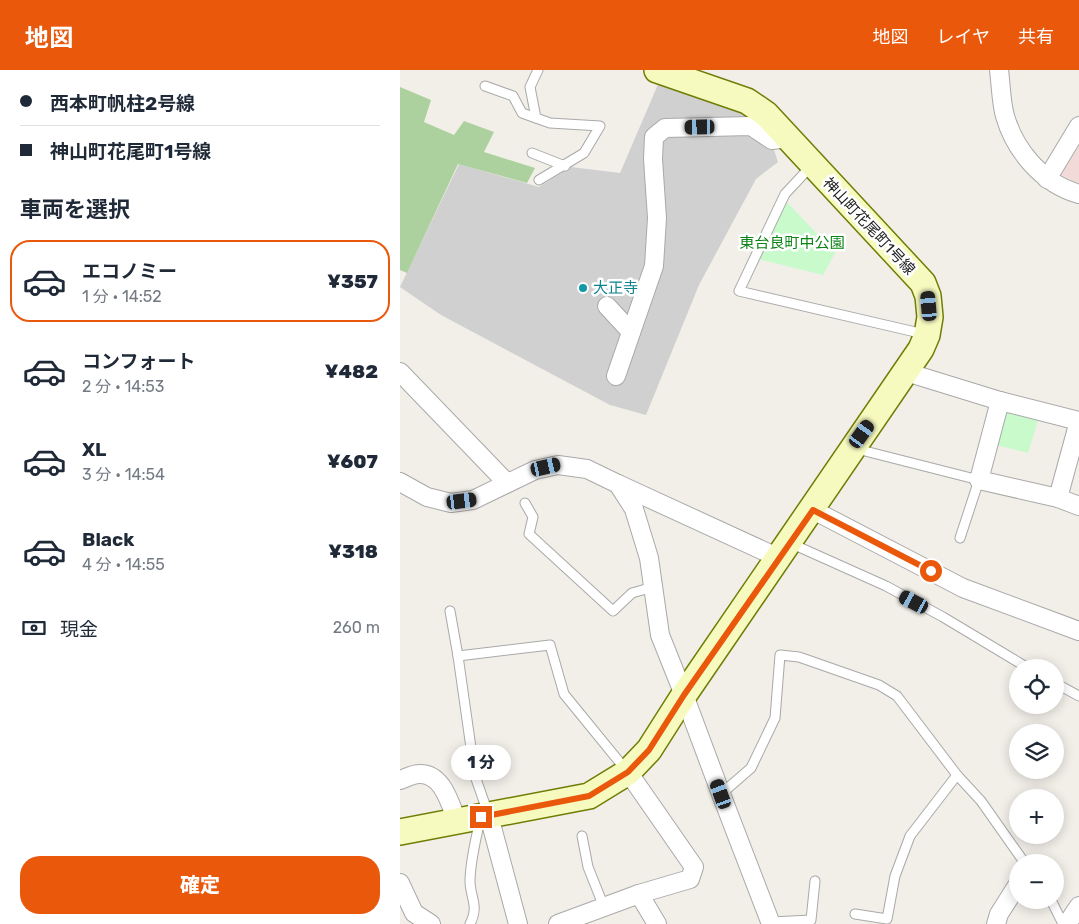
<!DOCTYPE html>
<html lang="ja">
<meta charset="utf-8">
<style>
:root{--surface:#fff;--page:#f2f2f3;--text:#1f2937;--muted:#747a83;--line:#e0e1e3;--accent:#ea580c}
body{margin:0;font-family:Rubik,"Noto Sans JP",sans-serif;background:var(--page);color:var(--text);height:100vh;display:flex;flex-direction:column;font-size:19px;white-space:nowrap}
*{box-sizing:border-box;margin:0}
p{font-size:16px;color:var(--muted)}
.icon{flex:none;width:28px;height:28px;fill:none;stroke:currentColor;stroke-width:2;stroke-linecap:round;stroke-linejoin:round}
.map{position:relative;flex:1;overflow:hidden}
.drawer{display:flex;flex-direction:column;background:var(--surface);width:400px}
.drawer>*{flex:none}
.hud{display:grid;align-content:center;height:110px;padding:0 20px;background:var(--surface)}
.controls{position:absolute;left:609px;top:589px;display:grid;gap:10px}
.controls a{display:grid;place-items:center;width:55px;height:55px;border-radius:50%;background:var(--surface);box-shadow:0 2px 12px #0003;font-size:25px}
.end{position:absolute;width:22px;height:22px;margin:-11px;border:6px solid #ea580c;background:#fff;box-shadow:0 0 0 2px #fff}
.from{border-radius:50%}
.bubble{position:absolute;height:35px;border-radius:18px;background:var(--surface);box-shadow:0 2px 12px #0003;font-size:16px;font-weight:800;line-height:35px;text-align:center}
.car{position:absolute;width:15px;height:30px;margin:-15px -8px;border-radius:6px;box-shadow:0 0 4px 1px #0007;background:linear-gradient(#222 24%,#8ab4d8 0 40%,#222 0 76%,#8ab4d8 0 86%,#222 0)}
.hud b{display:flex;align-items:center;gap:18px;height:48px;font-size:19px}
.hud b+b{border-top:1px solid var(--line)}
.hud i{width:12px;height:12px;background:var(--text)}
ul{padding:0;list-style:none}
li{display:flex;align-items:center;gap:15px;height:82px;margin:0 10px 8px;padding:0 10px;border:2px solid transparent;border-radius:20px}
li div{flex:1}
li b{display:block;font-size:19px}
li em{font-style:normal;font-weight:800}
li.active{border-color:var(--accent)}
li>.icon{width:45px;height:45px;stroke-width:1.5}
h2{padding:0 20px;font-size:22px;line-height:60px}
.pay{display:flex;align-items:center;gap:12px;height:55px;padding:0 20px;font-size:19px}
.pay p{margin-inline-start:auto}
.cta{display:flex;gap:10px;margin-top:auto;padding:10px 20px}
.cta a{flex:1;height:58px;border-radius:20px;background:var(--accent);color:#fff;font-size:20px;font-weight:800;line-height:58px;text-align:center}
header{display:flex;align-items:center;gap:30px;box-sizing:border-box;height:70px;padding:0 25px;background:var(--accent);color:#fff}
header strong{font-size:24px}
nav{display:flex;gap:28px;margin-inline-start:auto;font-size:18px}
main{display:flex;flex:1;min-height:0}
.map>svg:first-child{display:block}
.commercial{fill:#f2dad9}
.religious{fill:#d0d0d0}
.forest{fill:#add19e}
.park{fill:#c8facc}
.lines{fill:none;stroke-linecap:round;stroke-linejoin:round}
.lane-casing{stroke:#a9a9a9;stroke-width:11}
.street-casing{stroke:#a9a9a9;stroke-width:20}
.secondary-casing{stroke:#707d05;stroke-width:28}
.lane{stroke:#fff;stroke-width:9}
.street{stroke:#fff;stroke-width:18}
.secondary{stroke:#f7fabf;stroke-width:25}
.route{stroke:#ea580c;stroke-width:6}
.culture-dot{fill:#0f9aa8;stroke:#fff;stroke-width:2}
.labels{text-anchor:middle;stroke-width:5;stroke-linejoin:round;paint-order:stroke}
.street-label{font-size:15px;fill:#222;stroke:#fff}
.park-label{font-size:15px;fill:#0c8416;stroke:#fff}
.culture-label{font-size:15px;fill:#0d838f;stroke:#fff;text-anchor:start}
</style>
<header>
<strong>地図</strong>
<nav><a>地図</a><a>レイヤ</a><a>共有</a></nav>
</header>
<main>
<section class="drawer">
<div class="hud">
<b><i class="from"></i>西本町帆柱2号線</b>
<b><i></i>神山町花尾町1号線</b>
</div>
<h2>車両を選択</h2>
<ul>
<li class="active"><svg class="icon" aria-label="car" viewBox="0 0 24 24"><path d="M5 17H2v-5l4-1 3-4h7l3 4 3 1v5h-3M9 17h6M6 11h13"/><circle cx="7" cy="17" r="2"/><circle cx="17" cy="17" r="2"/></svg><div><b>エコノミー</b><p>1 分 · 14:52</p></div><em>¥357</em></li>
<li><svg class="icon" aria-label="car" viewBox="0 0 24 24"><path d="M5 17H2v-5l4-1 3-4h7l3 4 3 1v5h-3M9 17h6M6 11h13"/><circle cx="7" cy="17" r="2"/><circle cx="17" cy="17" r="2"/></svg><div><b>コンフォート</b><p>2 分 · 14:53</p></div><em>¥482</em></li>
<li><svg class="icon" aria-label="car" viewBox="0 0 24 24"><path d="M5 17H2v-5l4-1 3-4h7l3 4 3 1v5h-3M9 17h6M6 11h13"/><circle cx="7" cy="17" r="2"/><circle cx="17" cy="17" r="2"/></svg><div><b>XL</b><p>3 分 · 14:54</p></div><em>¥607</em></li>
<li><svg class="icon" aria-label="car" viewBox="0 0 24 24"><path d="M5 17H2v-5l4-1 3-4h7l3 4 3 1v5h-3M9 17h6M6 11h13"/><circle cx="7" cy="17" r="2"/><circle cx="17" cy="17" r="2"/></svg><div><b>Black</b><p>4 分 · 14:55</p></div><em>¥318</em></li>
</ul>
<div class="pay"><svg class="icon" aria-label="cash" viewBox="0 0 24 24"><path d="M3 7h18v10H3z"/><circle cx="12" cy="12" r="2"/></svg>現金<p>260 m</p></div>
<div class="cta"><a>確定</a></div>
</section>
<div class="map">
<svg width="679" height="854" viewBox="0 0 679 854">
<rect width="100%" height="100%" fill="#f2efe9"/>
<path class="commercial" d="M 679,69 L 679,114 L 658,103 Z"/>
<path class="religious" d="M 259,12 L 338,38 L 351,48 L 373,77 L 378,92 L 356,109 L 299,215 L 246,345 L 210,335 L 41,245 L 0,217 L 59,94 L 139,117 L 171,97 L 220,103 Z"/>
<path class="forest" d="M 0,17 L 31,30 L 24,52 L 54,65 L 64,51 L 94,62 L 84,82 L 135,98 L 127,113 L 58,94 L 7,203 L 0,200 Z"/>
<g class="park">
<path d="M 386,131 L 435,183 L 423,205 L 358,189 Z"/>
<path d="M 601,341 L 638,350 L 628,383 L 592,374 Z"/>
</g>
<g class="lines">
<g class="lane-casing">
<g id="lane">
<path d="M 138,0 L 130,17 L 136,48 L 150,53 L 200,56 L 184,83 L 139,110"/>
<path d="M 85,16 L 113,26 L 122,43 L 136,48"/>
<path d="M 132,83 L 165,96"/>
<path d="M 412,95 L 385,124 L 339,221 L 524,264"/>
<path d="M 457,379 L 579,410 L 560,468"/>
<path d="M 125,433 L 133,447 L 129,464 L 213,541 L 232,523 L 253,517"/>
<path d="M 390,473 L 486,516 L 543,547 L 628,598"/>
<path d="M 50,541 L 58,586 L 150,575 L 164,624 L 226,700"/>
<path d="M 58,586 L 75,706 L 88,743"/>
<path d="M 655,613 L 679,626"/>
<path d="M 321,724 L 351,698 L 375,648 L 380,585 L 399,587 L 479,615 L 497,626 L 557,705 L 581,731 L 624,792"/>
<path d="M 182,766 L 188,797 L 204,837"/>
<path d="M 651,830 L 663,854"/>
<path d="M 455,844 L 487,849 L 495,806 L 510,766 L 557,705"/>
<path d="M 371,852 L 411,850 L 415,811"/>
<path d="M 70,854 C 79,836 71,830 70,812 C 70,791 76,770 80,749"/>
</g>
</g>
<g class="street-casing">
<g id="street">
<path d="M 599,0 C 601,15 601,32 605,46 C 615,81 643,114 679,124"/>
<path d="M 647,109 L 679,56"/>
<path d="M 207,236 L 231,262"/>
<path d="M 0,302 L 107,413"/>
<path d="M 506,302 L 600,331 L 679,351"/>
<path d="M 216,306 L 254,196 L 257,148 L 253,89 L 254,67 L 265,58 L 351,56 L 372,70 L 388,68"/>
<path d="M 600,331 L 579,410 L 658,428 L 679,436"/>
<path d="M 0,412 L 27,427 L 51,433 L 73,430 L 135,400 L 158,395 L 187,399 L 218,414 L 234,439 L 249,488 L 260,565 L 284,625 L 321,724 L 371,854"/>
<path d="M 218,414 L 379,488"/>
<path d="M 658,428 L 679,351"/>
<path d="M 413,440 L 563,518 L 679,561"/>
<path d="M 0,710 C 6,708 13,704 19,704 C 43,703 50,734 57,751"/>
<path d="M 89,746 L 118,854"/>
<path d="M 0,813 L 14,843 L 31,854"/>
<path d="M 239,824 L 257,854"/>
<path d="M 158,854 L 239,824 L 290,809 L 294,797 L 228,702"/>
<path d="M 596,854 L 599,844 L 618,814"/>
<path d="M 667,854 L 679,836"/>
</g>
</g>
<g class="secondary-casing">
<path id="secondary" d="M 0,762 L 189,726 L 228,702 L 249,680 L 284,625 L 521,279 L 527,265 L 530,247 L 528,226 L 523,213 L 366,44 L 347,31 L 257,0"/>
</g>
<use href="#lane" class="lane"/>
<use href="#street" class="street"/>
<use href="#secondary" class="secondary"/>
</g>
<g class="lines">
<path class="route" d="M 81,747 L 189,726 L 228,702 L 249,680 L 284,625 L 413,440 L 531,501"/>
</g>
<circle class="culture-dot" cx="183" cy="218" r="5"/>
<g class="labels">
<g class="street-label">
<text transform="translate(469 156) rotate(47)" y="5">神山町花尾町1号線</text>
</g>
<g class="park-label">
<text x="392" y="178">東台良町中公園</text>
</g>
<g class="culture-label">
<text x="193" y="223">大正寺</text>
</g>
</g>
</svg>
<div class="controls">
<a><svg class="icon" aria-label="locate" viewBox="0 0 24 24"><circle cx="12" cy="12" r="6"/><path d="M12 2v4M12 18v4M2 12h4M18 12h4"/></svg></a>
<a><svg class="icon" aria-label="layers" viewBox="0 0 24 24"><path d="M12 4l9 5-9 5-9-5zM3 14l9 5 9-5"/></svg></a>
<a>+</a>
<a>−</a>
</div>
<i class="end from" style="left:531px;top:501px"></i>
<i class="end" style="left:81px;top:747px"></i>
<div class="bubble" style="left:51px;top:675px;width:60px">1 分</div>
<i class="car" style="left:300px;top:57px;rotate:269deg"></i>
<i class="car" style="left:529px;top:236px;rotate:355deg"></i>
<i class="car" style="left:462px;top:364px;rotate:36deg"></i>
<i class="car" style="left:146px;top:397px;rotate:77deg"></i>
<i class="car" style="left:62px;top:431px;rotate:83deg"></i>
<i class="car" style="left:514px;top:532px;rotate:298deg"></i>
<i class="car" style="left:321px;top:724px;rotate:340deg"></i>
</div>
</main>
